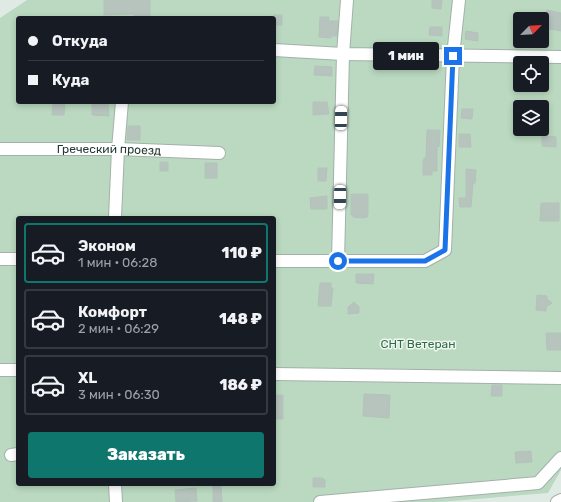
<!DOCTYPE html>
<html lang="ru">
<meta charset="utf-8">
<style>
:root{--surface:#171b24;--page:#20242c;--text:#f1f3f6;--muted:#9ea1a6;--line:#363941;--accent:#0f766e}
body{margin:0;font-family:Rubik,sans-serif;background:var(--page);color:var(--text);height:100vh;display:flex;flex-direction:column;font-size:15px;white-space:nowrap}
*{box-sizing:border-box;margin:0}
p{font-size:13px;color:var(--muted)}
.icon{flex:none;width:22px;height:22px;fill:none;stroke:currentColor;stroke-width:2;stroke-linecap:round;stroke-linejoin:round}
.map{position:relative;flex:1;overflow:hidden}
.details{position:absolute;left:16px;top:216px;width:260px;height:270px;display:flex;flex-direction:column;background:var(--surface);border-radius:4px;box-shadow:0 2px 6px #0003}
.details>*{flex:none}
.guide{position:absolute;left:16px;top:16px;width:260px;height:88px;border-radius:4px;box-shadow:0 2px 6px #0003;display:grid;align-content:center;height:88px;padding:0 12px;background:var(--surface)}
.needle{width:26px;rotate:66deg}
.controls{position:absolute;left:513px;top:12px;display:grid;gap:8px}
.controls a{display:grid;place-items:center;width:36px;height:36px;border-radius:4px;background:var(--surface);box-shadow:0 2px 6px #0003;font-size:20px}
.end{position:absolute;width:18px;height:18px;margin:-9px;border:5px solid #1a73e8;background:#fff;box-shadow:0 0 0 2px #fff}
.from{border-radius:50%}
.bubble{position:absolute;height:28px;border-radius:4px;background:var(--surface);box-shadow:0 2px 6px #0003;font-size:13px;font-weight:800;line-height:28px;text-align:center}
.car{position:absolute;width:12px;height:24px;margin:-12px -6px;border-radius:5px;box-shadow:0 0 3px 1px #0007;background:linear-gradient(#fff 24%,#345 0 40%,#fff 0 76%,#345 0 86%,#fff 0)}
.guide b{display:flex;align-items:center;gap:14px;height:38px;font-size:15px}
.guide b+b{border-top:1px solid var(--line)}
.guide i{width:10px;height:10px;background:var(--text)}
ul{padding:7px 0 0;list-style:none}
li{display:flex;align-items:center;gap:12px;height:60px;margin:0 8px 6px;padding:0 4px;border:2px solid var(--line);border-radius:4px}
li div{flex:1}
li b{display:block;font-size:15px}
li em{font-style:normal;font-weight:800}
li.on{border-color:var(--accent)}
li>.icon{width:36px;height:36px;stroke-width:1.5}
.action{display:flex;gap:8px;margin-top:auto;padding:8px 12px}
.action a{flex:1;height:46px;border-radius:4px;background:var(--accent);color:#fff;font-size:16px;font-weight:800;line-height:46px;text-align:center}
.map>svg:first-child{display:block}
.green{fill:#bad9c0;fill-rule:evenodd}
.building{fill:#b6c4bd;stroke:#b3c3bb}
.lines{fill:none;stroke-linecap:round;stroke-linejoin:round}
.minor-casing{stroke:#a3b1ab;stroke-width:14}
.minor{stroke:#fff;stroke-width:12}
.route{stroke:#1a73e8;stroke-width:5}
.labels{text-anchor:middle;stroke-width:3;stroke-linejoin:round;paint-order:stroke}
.street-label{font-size:12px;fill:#223831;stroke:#f0f7f3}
.park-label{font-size:12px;fill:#306c43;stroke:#f0f7f3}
</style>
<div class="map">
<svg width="561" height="502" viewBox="0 0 561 502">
<rect width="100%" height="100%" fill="#e0eae5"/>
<path class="green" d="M 27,0 L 561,0 L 561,470 L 548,493 L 440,502 L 0,502 L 0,18 ZM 18,18 L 274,18 L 274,102 L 18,102 ZM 520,19 L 542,19 L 542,41 L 520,41 ZM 520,63 L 542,63 L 542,85 L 520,85 ZM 520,107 L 542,107 L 542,129 L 520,129 ZM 18,218 L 274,218 L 274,484 L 18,484 Z"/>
<g class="building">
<path d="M 104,0 L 150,0 L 150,16 L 134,16 L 134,14 L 104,15 Z"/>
<path d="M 432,0 L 442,0 L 441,9 L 432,8 Z"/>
<path d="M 547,10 L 561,13 L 561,31 L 544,28 Z"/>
<rect x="274" y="15" width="8" height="10"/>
<path d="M 320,17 L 329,17 L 328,21 L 338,21 L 337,36 L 331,36 L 331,38 L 319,37 Z"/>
<path d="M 430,27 L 442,27 L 442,36 L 429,35 Z"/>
<path d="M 466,31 L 478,33 L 478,41 L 465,39 Z"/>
<path d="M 315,66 L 332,67 L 332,76 L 314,75 Z"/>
<path d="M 313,102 L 327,102 L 329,114 L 313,115 Z"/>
<path d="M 53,104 L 65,105 L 64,115 L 52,115 Z"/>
<path d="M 92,104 L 108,104 L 109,116 L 92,115 Z"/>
<path d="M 462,109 L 473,109 L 472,119 L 461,118 Z"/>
<path d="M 128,126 L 140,126 L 140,140 L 127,140 Z"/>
<path d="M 427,130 L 440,130 L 439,147 L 437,146 L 437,171 L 432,171 L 432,175 L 423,175 L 423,162 L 424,158 L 426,158 Z"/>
<path d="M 459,134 L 470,134 L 471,147 L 459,147 Z"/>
<path d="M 542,136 L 556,137 L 556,147 L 542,146 Z"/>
<rect x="160" y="162" width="8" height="9"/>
<rect x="205" y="163" width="12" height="15"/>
<path d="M 318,168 L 327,168 L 326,181 L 318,181 Z"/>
<path d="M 466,169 L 476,170 L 475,183 L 473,183 L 471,207 L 460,207 L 459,198 L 466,198 Z"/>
<path d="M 351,194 L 368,194 L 368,214 L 367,217 L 363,218 L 353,217 L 353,215 L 351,215 Z"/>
<path d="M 327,196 L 327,209 L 311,209 L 310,198 Z"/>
<path d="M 541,203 L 559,203 L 559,221 L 540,221 Z"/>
<path d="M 356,274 L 374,274 L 373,284 L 356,283 Z"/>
<path d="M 320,283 L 331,283 L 331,288 L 333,288 L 331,306 L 318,306 Z"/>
<path d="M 537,295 L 547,296 L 547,299 L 552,303 L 546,307 L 546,311 L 536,310 Z"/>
<path d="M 354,302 L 359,307 L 359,313 L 348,314 L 348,307 Z"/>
<path d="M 546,333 L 561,333 L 561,350 L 547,350 Z"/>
<path d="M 492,385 L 502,385 L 502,396 L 491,396 Z"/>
<path d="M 364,394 L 390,395 L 389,418 L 363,416 Z"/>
<rect x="274" y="395" width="9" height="24"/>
<path d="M 531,451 L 532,462 L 516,463 L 515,452 Z"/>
<path d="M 313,478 L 322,478 L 325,480 L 325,487 L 313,487 Z"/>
<path d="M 213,486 L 221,486 L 222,502 L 213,502 Z"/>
<path d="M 196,488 L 197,501 L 176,502 L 175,490 Z"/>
</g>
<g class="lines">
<g class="minor-casing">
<g id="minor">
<path d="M 274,50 L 343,54 L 561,57"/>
<path id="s1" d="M 0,149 L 118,149 L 219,153"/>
<path d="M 115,218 L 118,149 L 122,102"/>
<path d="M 0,259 L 18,259"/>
<path d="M 274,261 L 425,261 L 445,250 L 453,56 L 459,0"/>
<path d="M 338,261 L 343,54 L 347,0"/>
<path d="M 0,370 L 18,370"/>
<path d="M 274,374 L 561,378"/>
<path d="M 11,455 L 18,454"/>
<path d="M 115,484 L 116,502"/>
<path d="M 320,502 L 538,483 L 561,458"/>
<path d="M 557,502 L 561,500"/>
</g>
</g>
<use href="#minor" class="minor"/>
</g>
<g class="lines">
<path class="route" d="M 338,261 L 425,261 L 445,250 L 453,56"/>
</g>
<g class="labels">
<g class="street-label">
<text dy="4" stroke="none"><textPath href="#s1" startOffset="109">Греческий проезд</textPath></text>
</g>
<g class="park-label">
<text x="418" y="348">СНТ Ветеран</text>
</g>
</g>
</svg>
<div class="controls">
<a><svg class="needle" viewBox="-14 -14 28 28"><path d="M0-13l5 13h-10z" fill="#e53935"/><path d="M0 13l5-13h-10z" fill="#9ea1a6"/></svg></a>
<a><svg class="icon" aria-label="locate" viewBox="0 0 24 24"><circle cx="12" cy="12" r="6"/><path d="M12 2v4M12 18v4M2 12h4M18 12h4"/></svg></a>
<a><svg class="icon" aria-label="layers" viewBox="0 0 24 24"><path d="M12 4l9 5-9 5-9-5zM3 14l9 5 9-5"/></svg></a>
</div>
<i class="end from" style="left:338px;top:261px"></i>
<i class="end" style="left:453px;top:56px"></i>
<div class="bubble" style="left:373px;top:42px;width:66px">1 мин</div>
<i class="car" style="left:341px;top:118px;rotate:1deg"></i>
<i class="car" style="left:340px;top:197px;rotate:181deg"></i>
<div class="guide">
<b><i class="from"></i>Откуда</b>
<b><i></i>Куда</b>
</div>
<section class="details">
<ul>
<li class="on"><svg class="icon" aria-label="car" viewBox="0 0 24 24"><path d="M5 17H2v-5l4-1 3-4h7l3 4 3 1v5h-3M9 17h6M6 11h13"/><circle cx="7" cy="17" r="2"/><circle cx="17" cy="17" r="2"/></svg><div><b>Эконом</b><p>1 мин · 06:28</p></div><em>110 ₽</em></li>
<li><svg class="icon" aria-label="car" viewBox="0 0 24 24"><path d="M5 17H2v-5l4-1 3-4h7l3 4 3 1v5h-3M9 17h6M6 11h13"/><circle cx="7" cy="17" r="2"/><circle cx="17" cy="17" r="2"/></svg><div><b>Комфорт</b><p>2 мин · 06:29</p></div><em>148 ₽</em></li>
<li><svg class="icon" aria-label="car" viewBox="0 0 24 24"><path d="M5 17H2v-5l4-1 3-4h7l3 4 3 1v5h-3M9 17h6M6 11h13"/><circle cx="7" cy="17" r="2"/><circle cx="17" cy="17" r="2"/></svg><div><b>XL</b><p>3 мин · 06:30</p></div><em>186 ₽</em></li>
</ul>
<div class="action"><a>Заказать</a></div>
</section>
</div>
